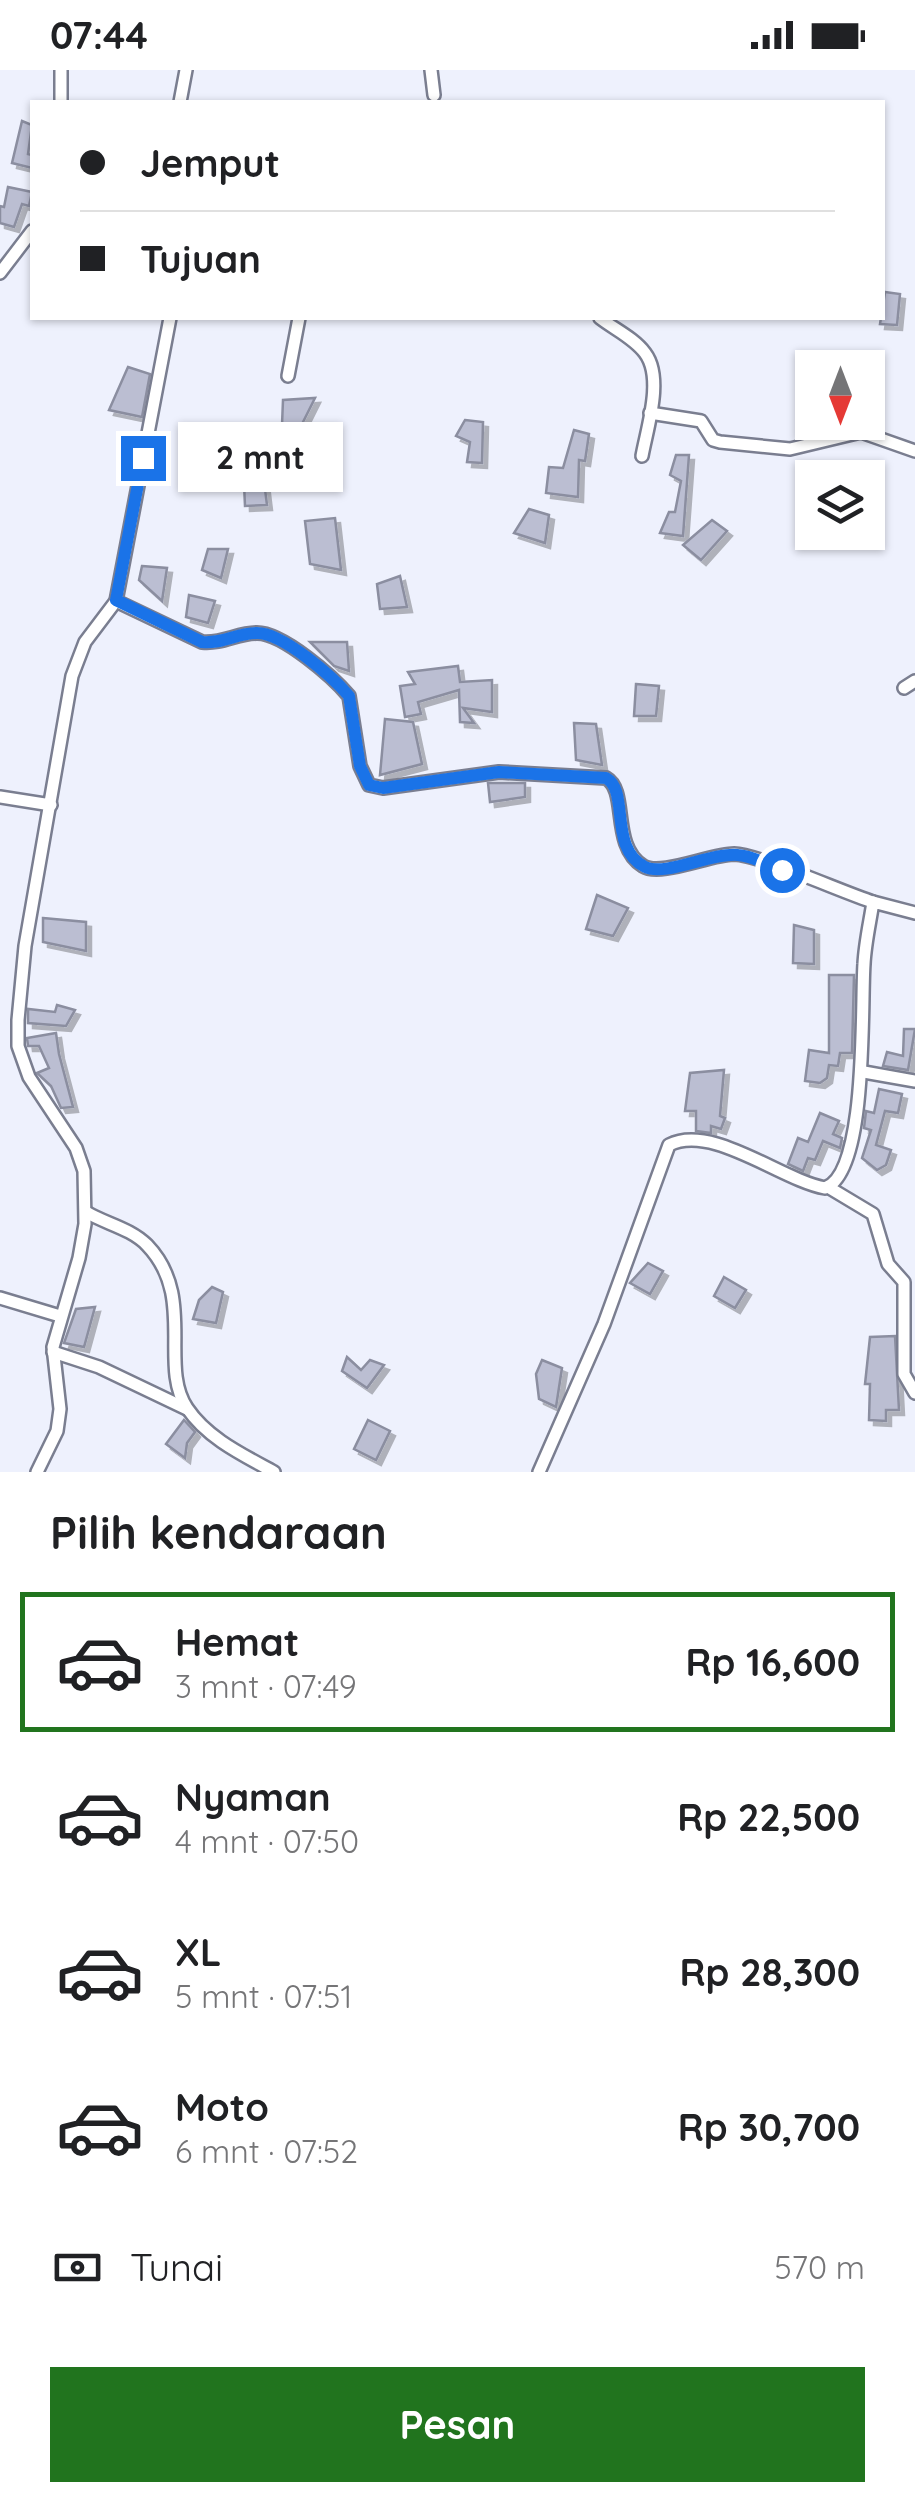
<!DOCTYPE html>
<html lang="id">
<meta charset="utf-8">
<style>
:root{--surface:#fff;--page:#f6f6f6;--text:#202124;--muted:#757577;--line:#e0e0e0;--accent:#21741e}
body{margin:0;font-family:Quicksand,sans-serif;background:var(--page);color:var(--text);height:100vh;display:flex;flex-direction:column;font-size:38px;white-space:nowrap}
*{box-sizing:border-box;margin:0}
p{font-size:32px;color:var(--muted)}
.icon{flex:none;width:55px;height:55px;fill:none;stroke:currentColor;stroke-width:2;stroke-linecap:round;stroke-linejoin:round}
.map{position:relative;height:1402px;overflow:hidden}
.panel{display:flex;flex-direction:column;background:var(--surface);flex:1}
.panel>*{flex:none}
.hud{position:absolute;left:30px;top:30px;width:855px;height:220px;border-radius:0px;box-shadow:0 2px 8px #0004;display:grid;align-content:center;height:220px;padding:0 50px;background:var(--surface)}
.needle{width:65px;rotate:180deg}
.tools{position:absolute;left:795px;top:280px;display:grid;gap:20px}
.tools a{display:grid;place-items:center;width:90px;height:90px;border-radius:0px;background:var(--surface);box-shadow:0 2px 8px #0004;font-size:50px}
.end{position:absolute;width:45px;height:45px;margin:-22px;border:12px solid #1a73e8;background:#fff;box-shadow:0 0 0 5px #fff}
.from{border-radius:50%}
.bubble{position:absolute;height:70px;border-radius:0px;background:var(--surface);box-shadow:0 2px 8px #0004;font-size:32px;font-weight:700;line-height:70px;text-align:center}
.hud b{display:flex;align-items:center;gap:35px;height:95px;font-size:38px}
.hud b+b{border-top:2px solid var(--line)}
.hud i{width:25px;height:25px;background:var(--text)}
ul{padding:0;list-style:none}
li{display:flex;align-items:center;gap:30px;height:140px;margin:0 20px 15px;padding:0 30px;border:5px solid transparent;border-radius:0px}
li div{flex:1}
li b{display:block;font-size:38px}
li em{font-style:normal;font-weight:700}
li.selected{border-color:var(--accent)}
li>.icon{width:90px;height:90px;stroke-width:1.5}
h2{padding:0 50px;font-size:45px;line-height:120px}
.pay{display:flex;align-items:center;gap:25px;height:110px;padding:0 50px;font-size:38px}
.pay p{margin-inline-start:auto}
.primary-button{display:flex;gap:20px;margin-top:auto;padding:20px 50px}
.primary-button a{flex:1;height:115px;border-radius:0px;background:var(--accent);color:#fff;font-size:40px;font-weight:700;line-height:115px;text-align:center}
.status{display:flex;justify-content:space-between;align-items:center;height:70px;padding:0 50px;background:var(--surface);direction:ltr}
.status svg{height:28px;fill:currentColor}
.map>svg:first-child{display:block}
.building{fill:#bbbed2;stroke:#8b8ea0;stroke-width:2.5;filter:url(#shadow)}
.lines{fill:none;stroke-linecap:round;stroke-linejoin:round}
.minor-casing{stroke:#7a7e90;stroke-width:16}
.minor{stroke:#fff;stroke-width:11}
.route{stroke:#1a73e8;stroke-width:12}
</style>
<div class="status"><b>07:44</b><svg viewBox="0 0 49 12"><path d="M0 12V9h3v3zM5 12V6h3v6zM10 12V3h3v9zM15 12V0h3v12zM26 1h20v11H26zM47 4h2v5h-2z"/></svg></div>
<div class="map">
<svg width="915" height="1402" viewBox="0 0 915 1402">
<defs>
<filter id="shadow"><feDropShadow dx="5" dy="5" stdDeviation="0" flood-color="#0004"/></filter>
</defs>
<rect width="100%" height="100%" fill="#eef1fd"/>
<g class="building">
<path d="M 22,51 L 32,55 L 28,84 L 32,85 L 32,98 L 12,93 Z"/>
<path d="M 8,117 L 32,122 L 29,136 L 22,134 L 14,157 L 0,153 L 0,136 L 4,137 Z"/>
<path d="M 885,222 L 900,224 L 897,255 L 880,254 Z"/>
<path d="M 128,297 L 150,304 L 142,347 L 109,340 Z"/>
<path d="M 315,328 L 299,360 L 282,355 L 283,330 Z"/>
<path d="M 465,350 L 483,352 L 482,393 L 467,392 L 470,372 L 456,366 Z"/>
<path d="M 574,360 L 589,364 L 585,391 L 579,390 L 578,427 L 546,423 L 549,397 L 563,398 Z"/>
<path d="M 676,385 L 689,385 L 683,466 L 660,463 L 669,442 L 675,442 L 681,411 L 670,405 Z"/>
<path d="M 263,403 L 267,435 L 245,436 L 244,414 Z"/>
<path d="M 529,439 L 549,445 L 545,473 L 514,463 Z"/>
<path d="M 335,448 L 341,500 L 310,494 L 305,451 Z"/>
<path d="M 712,450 L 727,461 L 701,490 L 683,475 Z"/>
<path d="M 208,479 L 228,479 L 221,508 L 202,500 Z"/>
<path d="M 142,496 L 167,498 L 162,531 L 139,510 Z"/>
<path d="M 400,506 L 407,537 L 380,539 L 377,514 Z"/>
<path d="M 189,525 L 215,531 L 208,553 L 186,547 Z"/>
<path d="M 310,572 L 347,572 L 349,601 L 334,596 Z"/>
<path d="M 458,596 L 460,612 L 492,610 L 492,642 L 463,638 L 474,653 L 460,652 L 459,620 L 418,632 L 421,644 L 405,647 L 400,616 L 415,614 L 408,602 Z"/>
<path d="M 636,614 L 659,616 L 656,646 L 634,646 Z"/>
<path d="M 385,649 L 413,652 L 422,694 L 380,705 Z"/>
<path d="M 574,653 L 596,654 L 602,695 L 576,690 Z"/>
<path d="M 488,713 L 525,713 L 525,727 L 490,732 Z"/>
<path d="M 597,825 L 628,838 L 613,866 L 586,859 Z"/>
<path d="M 43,848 L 86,852 L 86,881 L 43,872 Z"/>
<path d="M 794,855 L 814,860 L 814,894 L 793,893 Z"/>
<path d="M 829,905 L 854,905 L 852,983 L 840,983 L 838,996 L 829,995 L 827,1008 L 820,1013 L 805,1011 L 809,980 L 829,983 Z"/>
<path d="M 57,935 L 75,940 L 66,956 L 28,953 L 28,939 L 55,942 Z"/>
<path d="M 904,959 L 915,959 L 908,1000 L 883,996 L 887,982 L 903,986 Z"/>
<path d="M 56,963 L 59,984 L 73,1037 L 61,1038 L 51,1016 L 37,1003 L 49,998 L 39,976 L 28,976 L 27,968 Z"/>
<path d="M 724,1000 L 720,1046 L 725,1048 L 721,1059 L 711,1056 L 711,1063 L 696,1061 L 696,1041 L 685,1041 L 690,1003 Z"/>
<path d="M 879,1019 L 902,1024 L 898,1043 L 885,1041 L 876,1075 L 891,1080 L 886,1095 L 877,1100 L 862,1088 L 871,1060 L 864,1058 L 866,1041 L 874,1043 Z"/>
<path d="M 820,1043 L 839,1051 L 833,1064 L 842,1068 L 840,1078 L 823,1071 L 815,1090 L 808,1088 L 803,1101 L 788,1094 L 798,1068 L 808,1072 Z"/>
<path d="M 648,1193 L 663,1201 L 650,1224 L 630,1213 Z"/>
<path d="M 724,1207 L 746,1220 L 735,1238 L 714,1226 Z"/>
<path d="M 212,1217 L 223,1222 L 216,1253 L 193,1249 L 199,1230 Z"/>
<path d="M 95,1237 L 84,1277 L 64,1273 L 76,1239 Z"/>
<path d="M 895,1266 L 899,1340 L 886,1340 L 886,1351 L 869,1350 L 870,1314 L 865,1314 L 870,1267 Z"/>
<path d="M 347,1287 L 361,1300 L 370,1290 L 384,1295 L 367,1318 L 342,1301 Z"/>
<path d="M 542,1290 L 562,1298 L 556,1337 L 539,1329 L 536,1304 Z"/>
<path d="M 184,1350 L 195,1362 L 187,1373 L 185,1388 L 166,1374 Z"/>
<path d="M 368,1350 L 390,1361 L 376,1390 L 354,1379 Z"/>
</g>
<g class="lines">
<g class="minor-casing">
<g id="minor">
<path d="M 61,0 L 61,32"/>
<path d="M 431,0 L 434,25"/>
<path d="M 180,32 L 186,0"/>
<path d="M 0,203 L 32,161"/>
<path d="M 600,248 C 614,259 634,268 645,283 C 664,308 647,358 642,386"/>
<path d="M 288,306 L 299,248"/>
<path d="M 650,343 L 701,351 L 713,370 L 720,372 L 790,379 L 861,362 L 915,381"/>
<path d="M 116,531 L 202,572 C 223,574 237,563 257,563 C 283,563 333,607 349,626 L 360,696 L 369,715 L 383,718 L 499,702 L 606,708 C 629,721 610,775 643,796 C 660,807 711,784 734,784 C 760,785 842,822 873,832"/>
<path d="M 904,618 L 915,611"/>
<path d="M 0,727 L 51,735"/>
<path d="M 864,1002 L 915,1011"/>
<path d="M 828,1117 L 873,1144 L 888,1194 L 904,1212 L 904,1304 L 915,1323"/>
<path d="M 86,1142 C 106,1154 130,1158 147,1175 C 197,1227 158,1295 187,1338 C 207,1368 243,1385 274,1402"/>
<path d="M 0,1228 L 60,1246"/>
<path d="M 53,1282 L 99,1297 L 187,1339"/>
<path d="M 37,1402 L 57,1361 L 60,1339 L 53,1277 L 79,1188 L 85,1154 L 84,1101 L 76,1078 L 29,1007 L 18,976 L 18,950 L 25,876 L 72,606 L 85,572 L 116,531 L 170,248"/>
<path d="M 539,1402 L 604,1254 L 669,1075 C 712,1053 781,1110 825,1118 C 868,1103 861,935 864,894 C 865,873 870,852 873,832 L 915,843"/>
</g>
</g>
<use href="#minor" class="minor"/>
</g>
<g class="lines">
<path class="route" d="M 143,388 L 116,530 L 202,572 C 223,574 237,563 257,563 C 283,563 333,607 349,626 L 360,696 L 369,715 L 383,718 L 499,702 L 606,708 C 630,721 608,778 645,797 C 665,807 712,782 738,785 C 753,786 768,795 782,800"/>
</g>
</svg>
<div class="tools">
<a><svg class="needle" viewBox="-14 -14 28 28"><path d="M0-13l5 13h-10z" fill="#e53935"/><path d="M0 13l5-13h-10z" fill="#757577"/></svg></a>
<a><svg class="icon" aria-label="layers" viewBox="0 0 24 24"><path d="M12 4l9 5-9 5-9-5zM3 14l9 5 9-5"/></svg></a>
</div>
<i class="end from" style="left:782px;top:800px"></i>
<i class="end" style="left:143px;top:388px"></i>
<div class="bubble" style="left:178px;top:352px;width:165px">2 mnt</div>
<div class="hud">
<b><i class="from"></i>Jemput</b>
<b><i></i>Tujuan</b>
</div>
</div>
<section class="panel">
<h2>Pilih kendaraan</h2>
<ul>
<li class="selected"><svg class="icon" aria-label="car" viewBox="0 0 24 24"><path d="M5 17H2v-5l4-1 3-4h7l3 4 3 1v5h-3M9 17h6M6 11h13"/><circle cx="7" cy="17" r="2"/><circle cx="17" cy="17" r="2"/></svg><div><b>Hemat</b><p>3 mnt · 07:49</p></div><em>Rp 16,600</em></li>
<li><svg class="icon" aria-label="car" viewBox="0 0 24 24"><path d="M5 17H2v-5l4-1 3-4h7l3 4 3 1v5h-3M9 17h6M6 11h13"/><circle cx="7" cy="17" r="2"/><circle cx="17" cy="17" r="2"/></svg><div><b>Nyaman</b><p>4 mnt · 07:50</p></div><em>Rp 22,500</em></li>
<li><svg class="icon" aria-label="car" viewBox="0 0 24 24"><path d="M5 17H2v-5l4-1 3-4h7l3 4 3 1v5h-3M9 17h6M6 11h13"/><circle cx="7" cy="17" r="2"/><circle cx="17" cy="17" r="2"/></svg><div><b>XL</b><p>5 mnt · 07:51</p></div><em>Rp 28,300</em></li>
<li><svg class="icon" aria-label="car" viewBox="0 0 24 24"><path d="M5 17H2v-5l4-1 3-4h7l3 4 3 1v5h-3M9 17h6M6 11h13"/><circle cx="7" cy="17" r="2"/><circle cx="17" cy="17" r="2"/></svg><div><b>Moto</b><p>6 mnt · 07:52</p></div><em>Rp 30,700</em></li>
</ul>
<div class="pay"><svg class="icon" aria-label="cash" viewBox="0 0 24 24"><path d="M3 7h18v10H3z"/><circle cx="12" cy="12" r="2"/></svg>Tunai<p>570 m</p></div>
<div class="primary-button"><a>Pesan</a></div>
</section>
